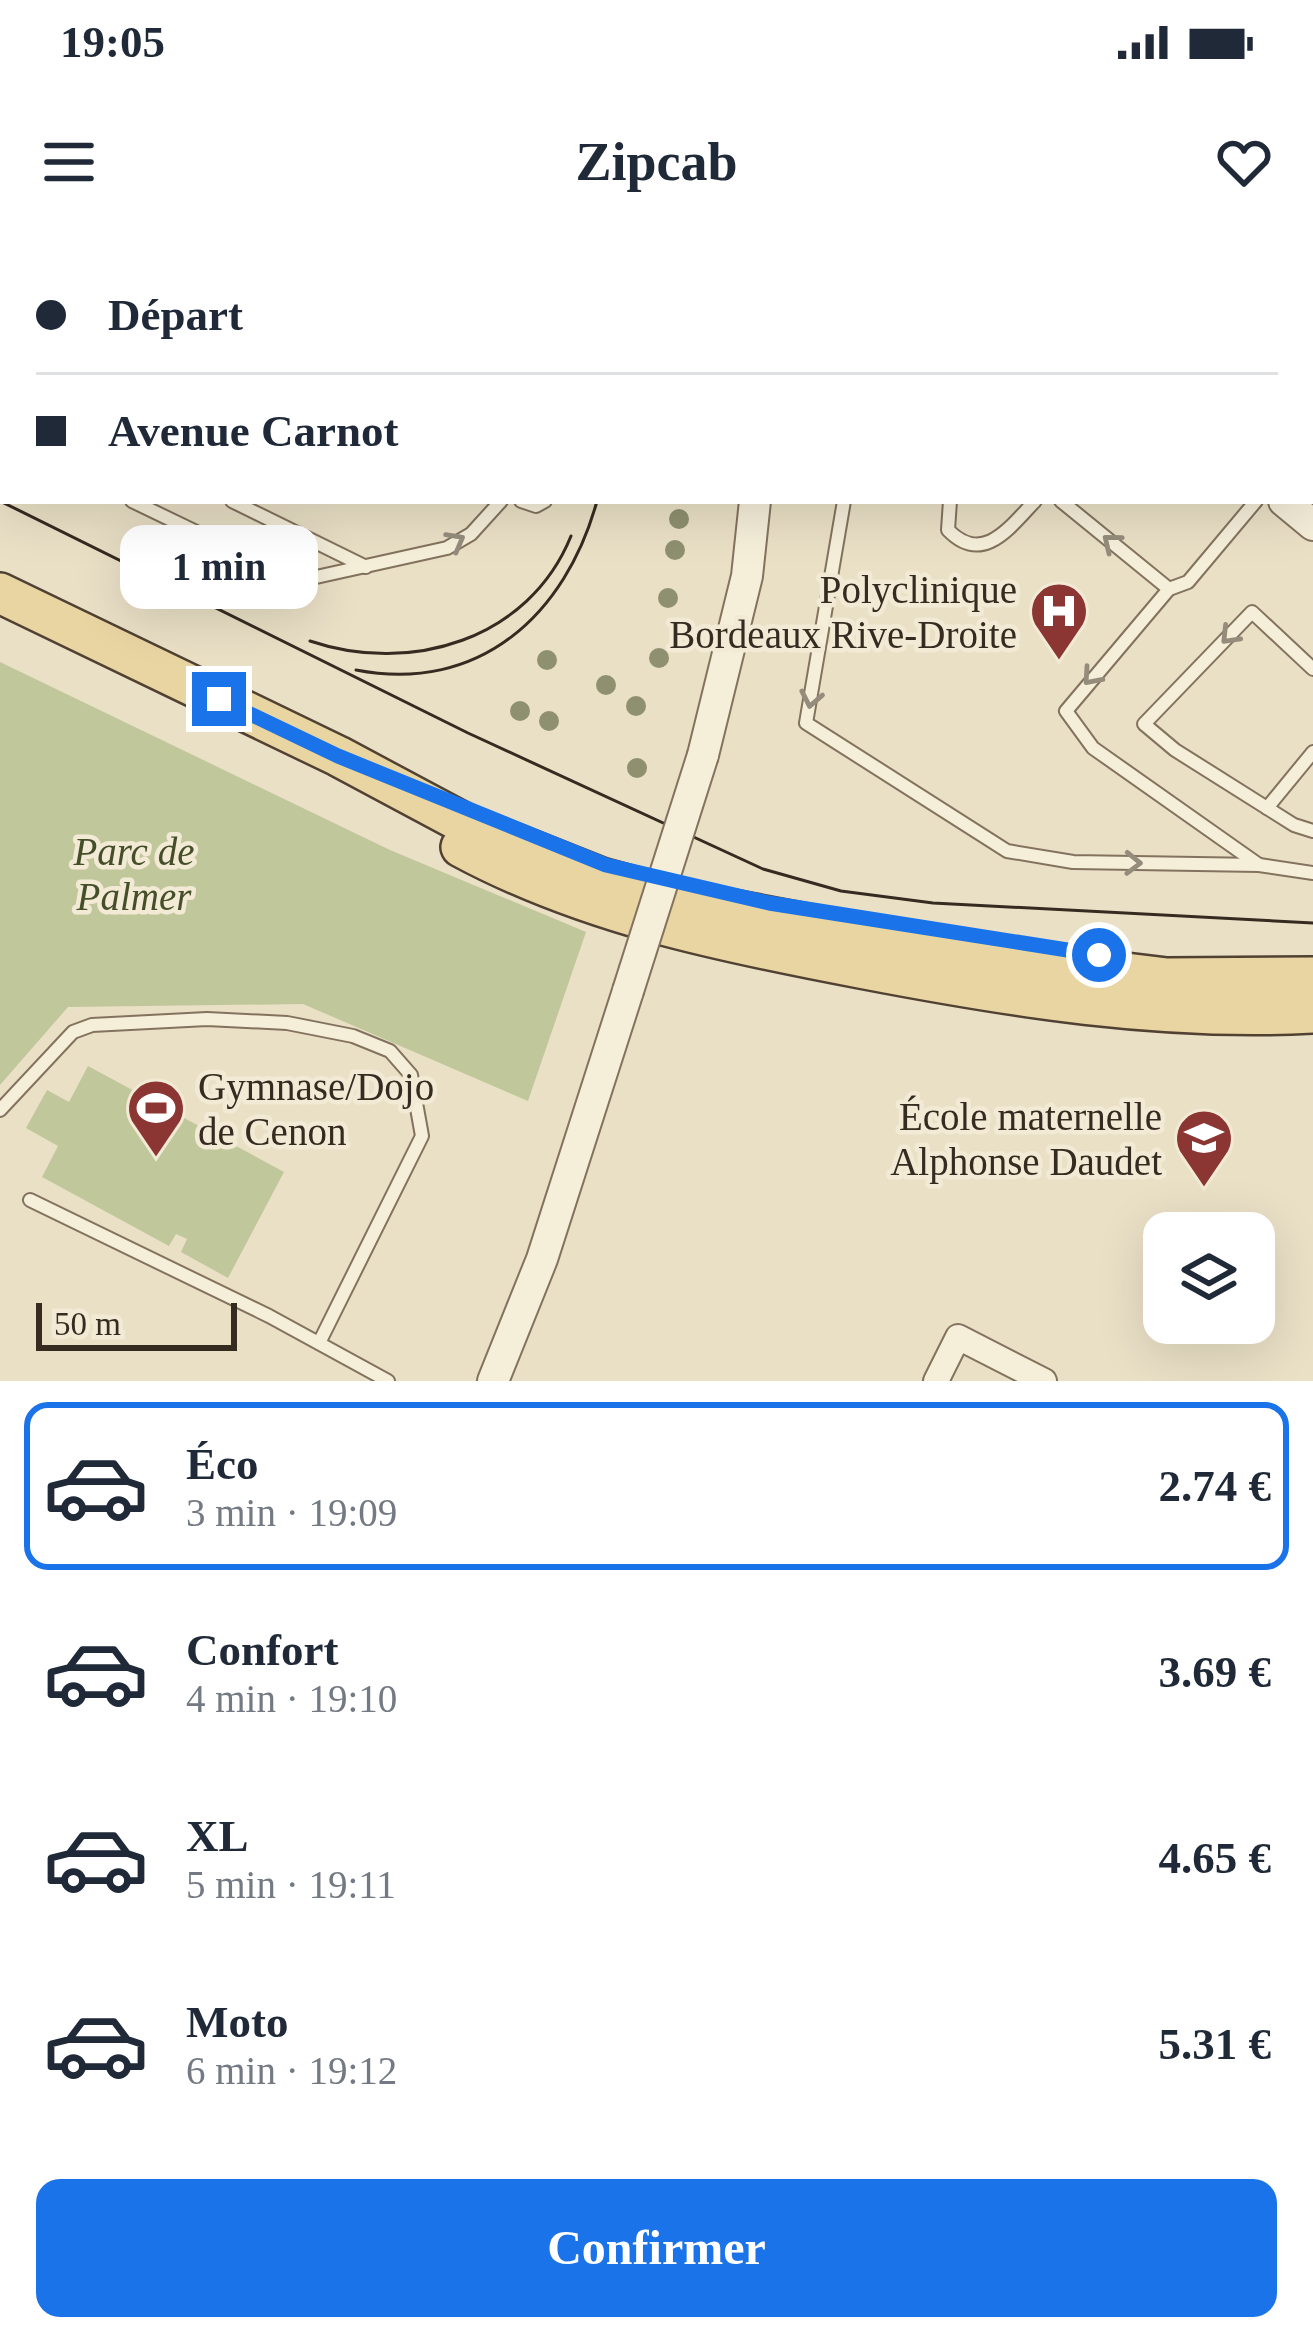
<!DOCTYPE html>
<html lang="fr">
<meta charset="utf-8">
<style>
:root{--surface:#fff;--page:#f6f6f7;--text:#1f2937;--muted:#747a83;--line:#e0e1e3;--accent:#1a73e8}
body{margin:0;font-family:"Times New Roman",serif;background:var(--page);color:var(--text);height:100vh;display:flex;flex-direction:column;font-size:45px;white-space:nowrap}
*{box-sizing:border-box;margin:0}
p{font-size:39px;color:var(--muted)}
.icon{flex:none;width:66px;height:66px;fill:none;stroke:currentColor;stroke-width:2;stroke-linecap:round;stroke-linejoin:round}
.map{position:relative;height:1141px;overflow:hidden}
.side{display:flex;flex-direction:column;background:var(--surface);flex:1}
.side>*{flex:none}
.guide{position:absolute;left:0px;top:0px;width:1314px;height:264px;box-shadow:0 12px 48px #0002;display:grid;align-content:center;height:264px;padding:0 36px;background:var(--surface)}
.fabs{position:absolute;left:1143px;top:972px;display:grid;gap:24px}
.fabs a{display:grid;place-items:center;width:132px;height:132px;border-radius:24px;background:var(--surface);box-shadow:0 12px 48px #0002;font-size:60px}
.scale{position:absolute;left:36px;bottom:30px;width:201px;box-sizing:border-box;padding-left:12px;border:6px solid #352b20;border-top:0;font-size:33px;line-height:42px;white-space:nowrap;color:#352b20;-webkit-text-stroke:9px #f2ead5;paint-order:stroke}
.end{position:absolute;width:54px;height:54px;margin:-27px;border:15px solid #1a73e8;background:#fff;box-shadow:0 0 0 6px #fff}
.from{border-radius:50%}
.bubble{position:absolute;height:84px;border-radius:24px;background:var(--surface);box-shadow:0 12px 48px #0002;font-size:39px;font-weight:700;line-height:84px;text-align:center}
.guide b{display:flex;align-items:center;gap:42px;height:114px;font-size:45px}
.guide b+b{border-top:3px solid var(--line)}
.guide i{width:30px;height:30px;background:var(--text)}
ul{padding:21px 0 0;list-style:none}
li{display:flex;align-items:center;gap:36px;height:168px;margin:0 24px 18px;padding:0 12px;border:6px solid transparent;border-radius:24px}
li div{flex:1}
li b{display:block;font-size:45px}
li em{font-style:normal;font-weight:700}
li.current{border-color:var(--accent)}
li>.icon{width:108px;height:108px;stroke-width:1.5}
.action{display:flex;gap:24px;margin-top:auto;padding:24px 36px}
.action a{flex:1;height:138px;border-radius:24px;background:var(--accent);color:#fff;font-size:48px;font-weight:700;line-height:138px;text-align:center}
.status{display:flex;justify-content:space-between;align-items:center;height:84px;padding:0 60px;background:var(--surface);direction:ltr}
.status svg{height:33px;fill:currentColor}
header{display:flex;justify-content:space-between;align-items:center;height:156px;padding:0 36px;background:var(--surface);font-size:54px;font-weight:700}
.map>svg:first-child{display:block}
.green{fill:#c0c79b}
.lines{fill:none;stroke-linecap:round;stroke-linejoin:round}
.service-casing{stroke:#83735e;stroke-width:16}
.minor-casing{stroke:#83735e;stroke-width:28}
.tertiary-casing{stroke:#83735e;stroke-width:34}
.primary-casing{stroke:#514132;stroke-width:44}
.service{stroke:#f5eed9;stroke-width:12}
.minor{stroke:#f5eed9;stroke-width:24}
.tertiary{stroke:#f5eed9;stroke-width:30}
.primary{stroke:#e9d5a2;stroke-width:39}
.tram{stroke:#352b20;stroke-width:3}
.tertiary-bridge-casing{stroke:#83735e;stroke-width:34;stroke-linecap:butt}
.tertiary-bridge{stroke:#f5eed9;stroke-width:30}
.tree{fill:#8f9070}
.oneway{stroke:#958c7c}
.route{stroke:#1a73e8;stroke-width:15}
.labels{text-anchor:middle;stroke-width:9;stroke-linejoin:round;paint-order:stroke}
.poi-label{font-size:39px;fill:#352b20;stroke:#f2ead5;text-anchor:end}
.park-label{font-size:39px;font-style:italic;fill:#444f29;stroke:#f2ead5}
</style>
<div class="status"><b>19:05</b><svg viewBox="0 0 49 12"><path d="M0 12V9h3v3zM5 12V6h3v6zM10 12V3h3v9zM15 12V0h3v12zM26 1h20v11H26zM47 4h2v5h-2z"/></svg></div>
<header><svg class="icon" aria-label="menu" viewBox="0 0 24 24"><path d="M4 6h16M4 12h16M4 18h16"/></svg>Zipcab<svg class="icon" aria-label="heart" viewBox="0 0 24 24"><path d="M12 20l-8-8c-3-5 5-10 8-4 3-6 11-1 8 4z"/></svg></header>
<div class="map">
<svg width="1313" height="1141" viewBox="0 0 1313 1141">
<rect width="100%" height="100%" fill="#eae0c6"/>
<g class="green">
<path d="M 0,422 L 390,610 L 586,692 L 528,861 L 303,764 L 68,767 L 0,845 Z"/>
<path d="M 88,826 L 284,932 L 228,1038 L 181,1012 L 187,999 L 176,994 L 169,1006 L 42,937 L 58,906 L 26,888 L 47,850 L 69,862 Z"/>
</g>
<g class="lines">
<g class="service-casing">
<g id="service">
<path d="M 469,0 L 471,3"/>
<path d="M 602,0 L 602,3"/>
<path d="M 79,3 L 82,0"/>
<path d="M 133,3 L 135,0"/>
<path d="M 0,110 L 3,106"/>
<path d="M 0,175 L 3,179"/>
<path d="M 132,261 L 298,341 L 447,308 L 471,294 L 501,261"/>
<path d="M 232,261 L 366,327"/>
<path d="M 521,261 L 536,266 L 545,261"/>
<path d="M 844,261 L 806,483 L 1007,611 L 1073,622 L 1259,625 L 1313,633"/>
<path d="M 950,261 L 948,290 C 983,326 1010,287 1035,261"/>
<path d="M 1061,261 L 1169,349 L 1188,342 L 1256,261"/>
<path d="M 1169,349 L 1066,471 L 1093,508 L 1259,625"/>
<path d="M 1313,429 L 1252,372 L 1144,484 L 1175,510 L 1294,585 L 1313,591"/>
<path d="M 1267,568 L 1313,512"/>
<path d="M 0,870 L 73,792 L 92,785 L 207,779 L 287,783 L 353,796 L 390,811 L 411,835 L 422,896 L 319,1103"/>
<path d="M 30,960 L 269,1076 L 388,1141"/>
</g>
</g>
<g class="minor-casing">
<g id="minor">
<path d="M 1311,7 L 1313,6"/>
<path d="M 936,1141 L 958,1097 L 1044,1141"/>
</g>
</g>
<g class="tertiary-casing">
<g id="tertiary">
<path d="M 728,0 L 728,3"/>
<path d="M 945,0 L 949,3"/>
<path d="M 1284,261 L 1313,285"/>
<path d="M 703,515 L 747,336 L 755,261"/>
<path d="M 493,1141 L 542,1019 L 628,751"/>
</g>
</g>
<g class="primary-casing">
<g id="primary">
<path d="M 0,353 L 338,516 L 467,585 L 601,638 L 680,660 L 960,713 L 1167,738 L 1313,737"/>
<path d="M 461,607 C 585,674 723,702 860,728 C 1011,757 1160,781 1313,773"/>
</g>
</g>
<use href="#service" class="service"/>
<use href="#minor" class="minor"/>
<use href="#tertiary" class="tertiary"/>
<use href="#primary" class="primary"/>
<g class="tram">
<path d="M 628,3 L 628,0"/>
<path d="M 0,261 L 468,493 L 763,629 L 841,651 L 933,663 L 1313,683"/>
<path d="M 310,401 C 410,435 529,400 571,296"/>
<path d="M 356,430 C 480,454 566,374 597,261"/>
</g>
<g class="tertiary-bridge-casing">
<path id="tertiary-bridge" d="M 628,751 L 703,515"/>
</g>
<use href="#tertiary-bridge" class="tertiary-bridge"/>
</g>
<g class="tree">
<circle cx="679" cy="279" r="10"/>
<circle cx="675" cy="310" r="10"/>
<circle cx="668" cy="358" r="10"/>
<circle cx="659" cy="418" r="10"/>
<circle cx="547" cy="420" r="10"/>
<circle cx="606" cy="445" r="10"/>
<circle cx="636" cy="466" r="10"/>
<circle cx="520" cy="471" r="10"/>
<circle cx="549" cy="481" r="10"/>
<circle cx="637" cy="528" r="10"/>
</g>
<defs><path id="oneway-chevron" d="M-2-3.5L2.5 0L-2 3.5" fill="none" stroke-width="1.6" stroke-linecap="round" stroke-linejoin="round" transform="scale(3)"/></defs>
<g class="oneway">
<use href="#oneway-chevron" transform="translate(456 301) rotate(-29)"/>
<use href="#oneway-chevron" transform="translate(1111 302) rotate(-141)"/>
<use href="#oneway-chevron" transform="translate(1229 396) rotate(134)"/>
<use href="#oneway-chevron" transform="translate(1091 437) rotate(131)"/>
<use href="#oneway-chevron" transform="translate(811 459) rotate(101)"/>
<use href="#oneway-chevron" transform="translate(1133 623) rotate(1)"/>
</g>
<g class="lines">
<path class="route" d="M 219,459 L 338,516 L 606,625 L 769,663 L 1099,715"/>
</g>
<defs>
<g id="hospital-pin" transform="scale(3)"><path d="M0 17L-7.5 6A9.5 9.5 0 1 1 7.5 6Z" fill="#8c3634" stroke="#f2ead5"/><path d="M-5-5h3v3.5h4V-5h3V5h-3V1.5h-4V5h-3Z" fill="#fff"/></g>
<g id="stadium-pin" transform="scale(3)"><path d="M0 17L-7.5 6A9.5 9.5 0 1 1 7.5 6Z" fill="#8c3634" stroke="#f2ead5"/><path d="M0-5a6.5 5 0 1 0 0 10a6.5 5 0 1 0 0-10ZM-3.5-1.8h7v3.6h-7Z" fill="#fff"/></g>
<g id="school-pin" transform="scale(3)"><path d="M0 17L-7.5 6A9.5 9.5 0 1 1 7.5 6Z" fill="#8c3634" stroke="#f2ead5"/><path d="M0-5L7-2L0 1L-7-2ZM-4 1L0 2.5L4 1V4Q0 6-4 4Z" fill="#fff"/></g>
</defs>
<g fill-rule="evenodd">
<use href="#hospital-pin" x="1059" y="371"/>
<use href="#stadium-pin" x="156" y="868"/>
<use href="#school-pin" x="1204" y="898"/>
</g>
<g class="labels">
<g class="poi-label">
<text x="1017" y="363">Polyclinique<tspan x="1017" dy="45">Bordeaux Rive-Droite</tspan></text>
<text x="198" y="860" text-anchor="start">Gymnase/Dojo<tspan x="198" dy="45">de Cenon</tspan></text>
<text x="1162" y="890">École maternelle<tspan x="1162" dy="45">Alphonse Daudet</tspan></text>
</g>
<g class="park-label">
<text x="134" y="625">Parc de<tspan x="134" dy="45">Palmer</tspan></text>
</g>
</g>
</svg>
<div class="fabs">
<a><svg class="icon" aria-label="layers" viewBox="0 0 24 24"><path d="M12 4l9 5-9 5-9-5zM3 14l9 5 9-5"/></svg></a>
</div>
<div class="scale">50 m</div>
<i class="end from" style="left:1099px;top:715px"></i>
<i class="end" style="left:219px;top:459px"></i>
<div class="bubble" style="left:120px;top:285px;width:198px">1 min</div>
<div class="guide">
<b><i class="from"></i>Départ</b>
<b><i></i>Avenue Carnot</b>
</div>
</div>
<section class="side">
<ul>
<li class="current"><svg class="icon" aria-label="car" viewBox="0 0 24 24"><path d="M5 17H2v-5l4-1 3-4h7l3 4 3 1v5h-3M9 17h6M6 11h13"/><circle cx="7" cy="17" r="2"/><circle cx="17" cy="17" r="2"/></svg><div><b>Éco</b><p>3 min · 19:09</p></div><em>2.74 €</em></li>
<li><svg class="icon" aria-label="car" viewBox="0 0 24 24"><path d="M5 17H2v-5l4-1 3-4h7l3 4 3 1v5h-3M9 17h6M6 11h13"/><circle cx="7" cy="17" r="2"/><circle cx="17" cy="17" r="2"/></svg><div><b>Confort</b><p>4 min · 19:10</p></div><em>3.69 €</em></li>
<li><svg class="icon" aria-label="car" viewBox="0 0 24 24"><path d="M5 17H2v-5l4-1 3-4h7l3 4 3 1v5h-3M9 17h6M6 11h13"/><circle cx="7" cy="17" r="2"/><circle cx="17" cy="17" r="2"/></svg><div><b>XL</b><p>5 min · 19:11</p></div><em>4.65 €</em></li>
<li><svg class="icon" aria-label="car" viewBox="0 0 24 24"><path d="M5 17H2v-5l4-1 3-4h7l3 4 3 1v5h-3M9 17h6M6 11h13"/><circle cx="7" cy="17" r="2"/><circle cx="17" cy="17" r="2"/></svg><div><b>Moto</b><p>6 min · 19:12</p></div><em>5.31 €</em></li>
</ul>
<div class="action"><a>Confirmer</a></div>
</section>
